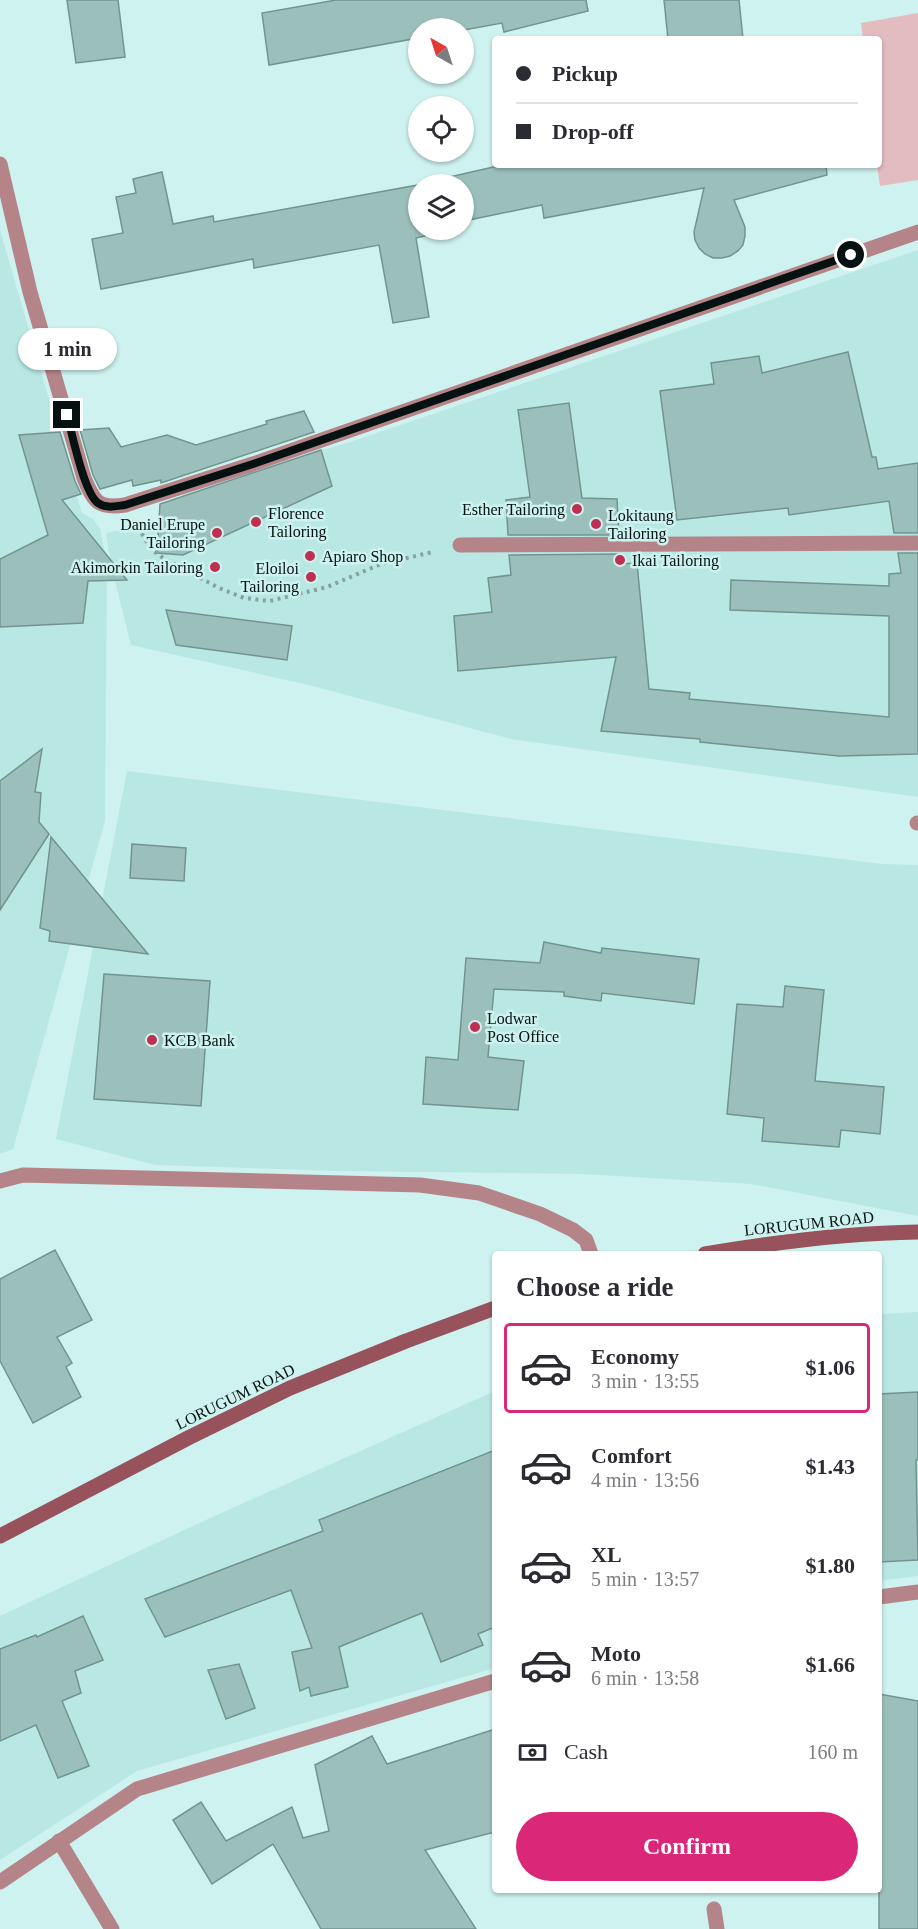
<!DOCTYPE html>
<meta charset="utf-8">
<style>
:root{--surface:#fff;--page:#f2f2f3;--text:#2b2b33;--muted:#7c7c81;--line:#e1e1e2;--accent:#db2777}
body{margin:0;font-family:Georgia,serif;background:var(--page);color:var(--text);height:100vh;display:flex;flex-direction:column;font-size:22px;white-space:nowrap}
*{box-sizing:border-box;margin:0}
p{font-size:20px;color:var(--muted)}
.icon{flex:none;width:33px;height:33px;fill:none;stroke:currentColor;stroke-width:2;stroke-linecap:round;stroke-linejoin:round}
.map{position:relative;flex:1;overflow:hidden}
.details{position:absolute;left:492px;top:1251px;width:390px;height:642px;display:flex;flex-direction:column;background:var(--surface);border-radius:6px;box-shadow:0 2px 4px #0004}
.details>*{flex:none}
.top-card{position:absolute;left:492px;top:36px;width:390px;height:132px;border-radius:6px;box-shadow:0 2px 4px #0004;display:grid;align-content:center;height:132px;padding:0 24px;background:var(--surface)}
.needle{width:39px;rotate:321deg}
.controls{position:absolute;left:408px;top:18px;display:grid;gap:12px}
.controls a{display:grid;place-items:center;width:66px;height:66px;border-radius:50%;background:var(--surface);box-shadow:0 2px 4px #0004;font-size:30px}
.end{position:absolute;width:27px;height:27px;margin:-14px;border:8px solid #051211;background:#fff;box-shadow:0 0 0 3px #fff}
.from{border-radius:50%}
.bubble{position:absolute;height:42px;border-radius:21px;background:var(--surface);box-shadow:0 2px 4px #0004;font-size:20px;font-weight:700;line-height:42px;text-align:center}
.top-card b{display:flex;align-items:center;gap:21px;height:57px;font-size:22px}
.top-card b+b{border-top:2px solid var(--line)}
.top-card i{width:15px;height:15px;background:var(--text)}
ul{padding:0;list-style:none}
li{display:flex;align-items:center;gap:18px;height:90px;margin:0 12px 9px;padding:0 12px;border:3px solid transparent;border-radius:6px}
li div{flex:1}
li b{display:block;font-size:22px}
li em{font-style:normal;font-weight:700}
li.current{border-color:var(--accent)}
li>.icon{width:54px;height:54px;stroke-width:1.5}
h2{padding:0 24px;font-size:27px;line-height:72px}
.pay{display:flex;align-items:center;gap:15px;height:66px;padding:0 24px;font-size:22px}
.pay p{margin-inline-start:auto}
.cta{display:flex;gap:12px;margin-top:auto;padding:12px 24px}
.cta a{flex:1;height:69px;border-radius:36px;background:var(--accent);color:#fff;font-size:24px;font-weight:700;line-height:69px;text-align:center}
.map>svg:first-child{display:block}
.built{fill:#b9e8e4}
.green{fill:#e3bcbf}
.building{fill:#9bc0bc;stroke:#729491;stroke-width:1.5}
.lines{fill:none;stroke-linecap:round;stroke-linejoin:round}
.path{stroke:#85a29f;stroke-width:4;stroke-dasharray:3 4.5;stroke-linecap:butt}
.street{stroke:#b58488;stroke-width:15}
.secondary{stroke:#97525b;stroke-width:15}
.route{stroke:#051211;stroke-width:8}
.poi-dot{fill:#bf2f51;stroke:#cdf2ef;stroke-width:2}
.labels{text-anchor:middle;stroke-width:5;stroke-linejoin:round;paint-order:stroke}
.poi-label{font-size:16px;fill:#051211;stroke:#cdf2ef;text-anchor:start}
.street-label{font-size:16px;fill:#051211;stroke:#cdf2ef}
</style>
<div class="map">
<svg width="918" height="1929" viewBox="0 0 918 1929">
<rect width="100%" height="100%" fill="#cdf2ef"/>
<g class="built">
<path d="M 0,230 L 82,513 L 93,519 L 100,529 L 107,564 L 105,821 L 13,1149 L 0,1154 Z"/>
<path d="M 918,250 L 918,797 L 511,739 L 309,685 L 131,645 L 111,565 L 106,533 L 176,519 L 177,502 L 185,491 L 350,442 Z"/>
<path d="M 127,771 L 882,864 L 918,865 L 918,1216 L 751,1184 L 582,1174 L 341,1171 L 155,1165 L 56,1139 Z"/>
<path d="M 918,1312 L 918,1576 L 879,1581 L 879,1314 Z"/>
<path d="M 495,1391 L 495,1668 L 137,1771 L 0,1860 L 0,1616 L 208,1519 Z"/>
</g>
<path class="green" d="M 918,13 L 918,180 L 880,186 L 877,165 L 879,165 L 879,39 L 863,39 L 861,23 Z"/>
<g class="building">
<path d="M 67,0 L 118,0 L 125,57 L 76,63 Z"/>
<path d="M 336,0 L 586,0 L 588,11 L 504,32 L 502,23 L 464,30 L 418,28 L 418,38 L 269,65 L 262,13 Z"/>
<path d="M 664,0 L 739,0 L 743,39 L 668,39 Z"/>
<path d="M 502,165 L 826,165 L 827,175 L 734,200 L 745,227 L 745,236 L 743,245 L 738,251 L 730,256 L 722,258 L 713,258 L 705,254 L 699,248 L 695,240 L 694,232 L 704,188 L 544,218 L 542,205 L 464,221 L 464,184 L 419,184 Z"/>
<path d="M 162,172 L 173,224 L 213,216 L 214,222 L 418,185 L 418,230 L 425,230 L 424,230 L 425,236 L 416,238 L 429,317 L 393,323 L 379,245 L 254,268 L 253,259 L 101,289 L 92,239 L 123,233 L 116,197 L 136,193 L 133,179 Z"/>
<path d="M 848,352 L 872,457 L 876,457 L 878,469 L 918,463 L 918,533 L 894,533 L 889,501 L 789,515 L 788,508 L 677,520 L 660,391 L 714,384 L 711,363 L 759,356 L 762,373 Z"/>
<path d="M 569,403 L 582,498 L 617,499 L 619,535 L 508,535 L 506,500 L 530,497 L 518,410 Z"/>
<path d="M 304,411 L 314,432 L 161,483 L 161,480 L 133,486 L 132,480 L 100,489 L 93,475 L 80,430 L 109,428 L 121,447 L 167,435 L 196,445 L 267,424 L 266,421 Z"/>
<path d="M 60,432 L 75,481 L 81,494 L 62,500 L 127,580 L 88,581 L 83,623 L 0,627 L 0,559 L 48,535 L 19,435 Z"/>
<path d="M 321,450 L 332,486 L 183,555 L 157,553 L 160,504 Z"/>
<path d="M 898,553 L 918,553 L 918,754 L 839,756 L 700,742 L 700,739 L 601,731 L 616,657 L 458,671 L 454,616 L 492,612 L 488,578 L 511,575 L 509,555 L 619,554 L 620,564 L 637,563 L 649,689 L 690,693 L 689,699 L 889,717 L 889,616 L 730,610 L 731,580 L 889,586 L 889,574 L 901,573 Z"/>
<path d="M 166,610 L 292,626 L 287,660 L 176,645 Z"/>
<path d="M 42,749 L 35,792 L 41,793 L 39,822 L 49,834 L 0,910 L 0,781 Z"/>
<path d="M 51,837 L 148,954 L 49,941 L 50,931 L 40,928 Z"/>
<path d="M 132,844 L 186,848 L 184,881 L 130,878 Z"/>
<path d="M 544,942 L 601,953 L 602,948 L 699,959 L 694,1004 L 602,993 L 601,1001 L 564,996 L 564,992 L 494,989 L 488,1057 L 524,1061 L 518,1110 L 423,1104 L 426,1057 L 458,1060 L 466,958 L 540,963 Z"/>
<path d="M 104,974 L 210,981 L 201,1106 L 94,1099 Z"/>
<path d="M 785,986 L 824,990 L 815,1081 L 884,1087 L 880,1134 L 841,1130 L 839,1147 L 762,1141 L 764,1118 L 727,1114 L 737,1004 L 783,1007 Z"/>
<path d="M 55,1250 L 92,1320 L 57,1337 L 72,1363 L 66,1367 L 81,1397 L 33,1423 L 0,1361 L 0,1279 Z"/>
<path d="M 918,1392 L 918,1460 L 916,1460 L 918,1560 L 879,1562 L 879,1394 Z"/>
<path d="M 495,1450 L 495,1627 L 478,1634 L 483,1645 L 441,1662 L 422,1613 L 339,1647 L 348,1687 L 311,1696 L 309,1687 L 300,1691 L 292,1652 L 312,1648 L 291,1590 L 165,1637 L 145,1599 L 323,1531 L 319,1520 Z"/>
<path d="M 83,1616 L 103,1660 L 75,1671 L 81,1693 L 62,1701 L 89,1766 L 58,1778 L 36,1725 L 0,1741 L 0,1649 L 36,1635 L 37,1637 Z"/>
<path d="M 239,1664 L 255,1708 L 226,1719 L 208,1670 Z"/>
<path d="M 879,1694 L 918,1701 L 918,1929 L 879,1929 Z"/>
<path d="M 495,1729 L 495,1832 L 425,1850 L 476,1929 L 321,1929 L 273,1844 L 212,1884 L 173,1820 L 201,1802 L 226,1841 L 292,1807 L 303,1838 L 329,1831 L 315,1765 L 372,1736 L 387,1764 Z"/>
</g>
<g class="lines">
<path class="path" d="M 138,527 L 150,548 L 163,558 L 219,588 L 244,598 L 270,601 L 327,587 L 381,564 L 433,552"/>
<g class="street">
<path d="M 0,164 L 30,292 L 84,478 C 94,502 98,509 125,505 L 253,464 L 918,232"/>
<path d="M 460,545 L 918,543"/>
<path d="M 917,823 L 918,823"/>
<path d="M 0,1181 L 23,1175 L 420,1185 L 479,1193 L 540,1214 L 573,1230 L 586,1240 L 591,1254"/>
<path d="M 879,1597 L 918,1592"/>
<path d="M 59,1841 L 112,1929"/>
<path d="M 0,1882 L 137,1789 L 495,1681"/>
<path d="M 714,1909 L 717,1929"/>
</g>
<g class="secondary">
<path d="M 705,1254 C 776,1242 846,1233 918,1232"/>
<path d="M 0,1536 L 188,1438 L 290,1388 L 406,1341 L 495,1308"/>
</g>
</g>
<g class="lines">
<path class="route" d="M 67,415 C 72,433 84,493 98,503 C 106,509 116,506 125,505 L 253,464 L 851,255"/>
</g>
<g class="poi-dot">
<circle cx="577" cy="509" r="6"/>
<circle cx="256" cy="522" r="6"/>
<circle cx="596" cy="524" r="6"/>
<circle cx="217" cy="533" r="6"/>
<circle cx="310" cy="556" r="6"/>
<circle cx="620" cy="560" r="6"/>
<circle cx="215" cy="567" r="6"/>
<circle cx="311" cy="577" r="6"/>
<circle cx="475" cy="1027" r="6"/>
<circle cx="152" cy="1040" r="6"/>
</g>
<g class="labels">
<g class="poi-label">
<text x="565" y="515" text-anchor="end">Esther Tailoring</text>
<text x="268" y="519">Florence<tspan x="268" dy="18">Tailoring</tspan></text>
<text x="608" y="521">Lokitaung<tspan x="608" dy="18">Tailoring</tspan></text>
<text x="205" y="530" text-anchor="end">Daniel Erupe<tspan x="205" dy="18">Tailoring</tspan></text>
<text x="322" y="562">Apiaro Shop</text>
<text x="632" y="566">Ikai Tailoring</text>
<text x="203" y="573" text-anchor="end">Akimorkin Tailoring</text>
<text x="299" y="574" text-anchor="end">Eloiloi<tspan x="299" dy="18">Tailoring</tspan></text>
<text x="487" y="1024">Lodwar<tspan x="487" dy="18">Post Office</tspan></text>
<text x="164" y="1046">KCB Bank</text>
</g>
<g class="street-label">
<text transform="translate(809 1223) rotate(-6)" y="6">LORUGUM ROAD</text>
<text transform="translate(235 1396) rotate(-26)" y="6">LORUGUM ROAD</text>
</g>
</g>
</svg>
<div class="controls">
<a><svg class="needle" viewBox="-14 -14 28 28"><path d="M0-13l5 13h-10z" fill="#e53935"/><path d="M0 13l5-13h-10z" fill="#7c7c81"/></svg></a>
<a><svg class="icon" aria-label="locate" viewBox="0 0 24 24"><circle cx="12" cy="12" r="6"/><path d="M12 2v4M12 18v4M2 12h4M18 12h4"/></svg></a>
<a><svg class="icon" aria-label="layers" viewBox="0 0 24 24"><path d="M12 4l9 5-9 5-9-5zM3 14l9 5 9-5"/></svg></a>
</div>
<i class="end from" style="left:851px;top:255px"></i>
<i class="end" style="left:67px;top:415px"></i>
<div class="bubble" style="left:18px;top:328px;width:99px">1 min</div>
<div class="top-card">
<b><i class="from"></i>Pickup</b>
<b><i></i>Drop-off</b>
</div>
<section class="details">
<h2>Choose a ride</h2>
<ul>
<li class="current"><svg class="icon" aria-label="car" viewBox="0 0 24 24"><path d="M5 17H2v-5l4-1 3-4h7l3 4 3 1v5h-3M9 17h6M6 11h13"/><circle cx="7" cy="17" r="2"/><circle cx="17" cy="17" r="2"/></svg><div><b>Economy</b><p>3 min · 13:55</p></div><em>$1.06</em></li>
<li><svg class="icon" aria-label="car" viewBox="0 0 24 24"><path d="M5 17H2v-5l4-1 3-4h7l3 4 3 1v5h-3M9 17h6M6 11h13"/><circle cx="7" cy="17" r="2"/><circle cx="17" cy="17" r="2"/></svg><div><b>Comfort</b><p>4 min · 13:56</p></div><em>$1.43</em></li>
<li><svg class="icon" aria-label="car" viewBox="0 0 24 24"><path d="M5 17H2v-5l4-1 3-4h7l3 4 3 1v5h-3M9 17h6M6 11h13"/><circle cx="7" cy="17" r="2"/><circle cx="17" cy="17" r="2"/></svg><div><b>XL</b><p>5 min · 13:57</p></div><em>$1.80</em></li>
<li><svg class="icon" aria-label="car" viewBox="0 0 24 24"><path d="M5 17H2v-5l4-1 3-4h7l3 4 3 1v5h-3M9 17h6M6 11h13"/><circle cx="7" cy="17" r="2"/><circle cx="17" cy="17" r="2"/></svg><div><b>Moto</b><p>6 min · 13:58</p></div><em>$1.66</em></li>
</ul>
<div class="pay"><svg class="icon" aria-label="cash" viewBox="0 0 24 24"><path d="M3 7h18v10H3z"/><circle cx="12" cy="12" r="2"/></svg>Cash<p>160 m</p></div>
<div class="cta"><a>Confirm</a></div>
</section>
</div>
